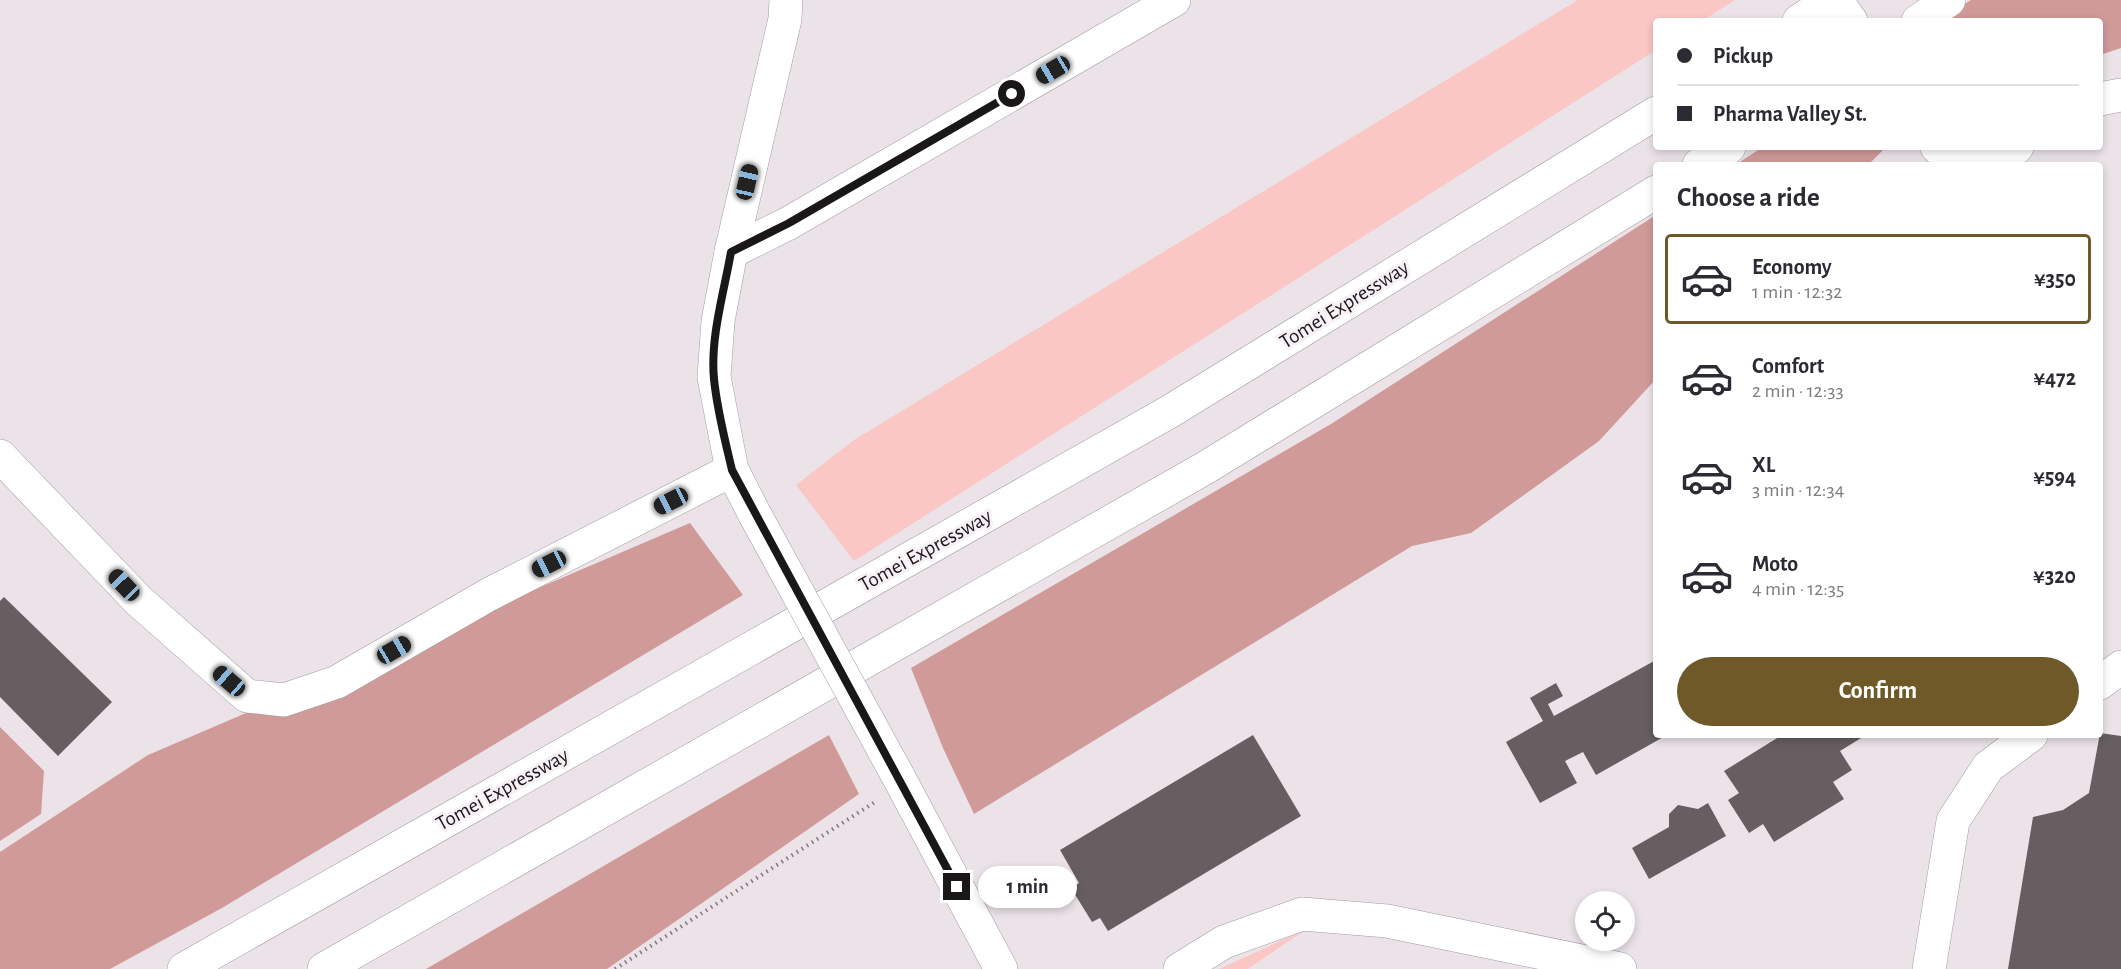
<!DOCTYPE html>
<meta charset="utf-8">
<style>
:root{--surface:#fff;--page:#f2f2f3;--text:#2b2b33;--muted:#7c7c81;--line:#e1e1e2;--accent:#6f5929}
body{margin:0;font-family:"Alegreya Sans",sans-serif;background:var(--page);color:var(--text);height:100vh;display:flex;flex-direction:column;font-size:22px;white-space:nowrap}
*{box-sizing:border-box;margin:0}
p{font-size:20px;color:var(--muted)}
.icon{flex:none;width:33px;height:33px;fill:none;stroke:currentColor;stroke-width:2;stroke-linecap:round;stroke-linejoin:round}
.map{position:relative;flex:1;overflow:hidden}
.sheet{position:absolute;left:1653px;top:162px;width:450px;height:576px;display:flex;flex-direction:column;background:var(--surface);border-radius:6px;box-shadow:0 3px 9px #0003}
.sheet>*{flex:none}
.guide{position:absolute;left:1653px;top:18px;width:450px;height:132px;border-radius:6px;box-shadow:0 3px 9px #0003;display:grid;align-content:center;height:132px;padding:0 24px;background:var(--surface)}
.tools{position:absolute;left:1575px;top:891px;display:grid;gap:12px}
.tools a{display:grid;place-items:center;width:60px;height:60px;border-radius:50%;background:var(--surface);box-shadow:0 3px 9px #0003;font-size:30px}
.end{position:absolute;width:27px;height:27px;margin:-14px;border:8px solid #1a1719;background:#fff;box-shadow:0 0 0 3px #fff}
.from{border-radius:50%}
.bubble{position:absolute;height:42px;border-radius:21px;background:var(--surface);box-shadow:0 3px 9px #0003;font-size:20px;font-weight:700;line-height:42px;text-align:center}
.car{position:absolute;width:18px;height:36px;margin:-18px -9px;border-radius:8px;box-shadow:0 0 4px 2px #0007;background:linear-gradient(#222 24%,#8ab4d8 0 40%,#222 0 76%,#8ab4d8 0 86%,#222 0)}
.guide b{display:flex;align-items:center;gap:21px;height:57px;font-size:22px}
.guide b+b{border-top:2px solid var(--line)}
.guide i{width:15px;height:15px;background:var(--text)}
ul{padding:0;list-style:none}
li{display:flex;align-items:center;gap:18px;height:90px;margin:0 12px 9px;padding:0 12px;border:3px solid transparent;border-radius:6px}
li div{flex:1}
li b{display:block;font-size:22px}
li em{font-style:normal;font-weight:700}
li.on{border-color:var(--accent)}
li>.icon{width:54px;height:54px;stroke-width:1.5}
h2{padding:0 24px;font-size:27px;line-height:72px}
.cta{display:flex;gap:12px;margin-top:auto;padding:12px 24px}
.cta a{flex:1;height:69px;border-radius:36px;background:var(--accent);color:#fff;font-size:24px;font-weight:700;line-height:69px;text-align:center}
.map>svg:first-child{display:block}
.green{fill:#fac7c5}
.forest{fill:#d09a99}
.building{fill:#665e61}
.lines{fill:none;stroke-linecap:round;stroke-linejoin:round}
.minor-casing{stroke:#a29ba0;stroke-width:34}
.highway-casing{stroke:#a29ba0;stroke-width:34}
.path{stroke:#7e797c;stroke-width:4;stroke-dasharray:1.5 4.5;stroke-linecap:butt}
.minor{stroke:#fff;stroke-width:33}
.highway{stroke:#fff;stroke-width:33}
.minor-bridge-casing{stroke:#a29ba0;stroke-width:34;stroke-linecap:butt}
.minor-bridge{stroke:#fff;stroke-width:33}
.route{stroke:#1a1719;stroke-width:8}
.labels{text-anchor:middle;stroke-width:6;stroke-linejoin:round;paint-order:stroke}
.street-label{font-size:21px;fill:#1a1719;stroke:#f8f0f5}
</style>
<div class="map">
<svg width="2121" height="969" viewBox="0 0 2121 969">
<rect width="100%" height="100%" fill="#ebe3e8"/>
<g class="green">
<path d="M 1578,0 L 1735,0 L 1702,21 L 1656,21 L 1656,50 L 854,561 L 796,485 L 854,440 Z"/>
<path d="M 1305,930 L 1248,969 L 1219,969 Z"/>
</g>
<g class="forest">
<path d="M 1971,0 L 2121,0 L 2121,48 L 2100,55 L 2100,21 L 1939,21 Z"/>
<path d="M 1763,147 L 1886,147 L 1868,165 L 1735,165 Z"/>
<path d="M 1656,215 L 1656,379 L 1599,441 L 1471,533 L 1412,546 L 974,814 L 943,748 L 911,668 L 1331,424 Z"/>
<path d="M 690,523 L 743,595 L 222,908 L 110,969 L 0,969 L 0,852 L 148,755 Z"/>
<path d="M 0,727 L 44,771 L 41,814 L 0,841 Z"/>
<path d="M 829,735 L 859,794 L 607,969 L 426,969 Z"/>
</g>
<g class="building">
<path d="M 4,597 L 112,702 L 58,756 L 0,697 L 0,601 Z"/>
<path d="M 1656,660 L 1656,735 L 1667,735 L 1596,775 L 1583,752 L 1565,761 L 1577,783 L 1540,803 L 1506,742 L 1543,721 L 1530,698 L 1556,683 L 1563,696 L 1548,704 L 1554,716 Z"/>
<path d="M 2100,733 L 2121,736 L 2121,969 L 2008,969 L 2033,817 L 2063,810 L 2089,793 Z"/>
<path d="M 1253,735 L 1301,816 L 1108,931 L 1100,918 L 1092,922 L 1071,888 L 1079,883 L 1060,850 Z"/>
<path d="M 1782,735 L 1866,735 L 1840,751 L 1852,770 L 1833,782 L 1844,799 L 1774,842 L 1763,824 L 1749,833 L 1728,800 L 1739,793 L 1724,771 Z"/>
<path d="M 1708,803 L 1726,836 L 1649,879 L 1632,848 L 1669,827 L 1669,814 L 1678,805 L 1698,809 Z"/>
</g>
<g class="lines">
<g class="minor-casing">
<g id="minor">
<path d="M 1836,0 L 1851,21"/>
<path d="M 2100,99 L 2121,95"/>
<path d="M 1937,147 L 1955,163 L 1976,165"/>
<path d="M 1987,165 L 2017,147"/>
<path d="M 731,252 L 789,223 L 1174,0"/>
<path d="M 0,456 L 139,601 L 247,696 L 284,700 L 337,682 L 488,595 L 732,470"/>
<path d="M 754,513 L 732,470 L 714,377 L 718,321 L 731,252 L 785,19 L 786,0"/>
<path d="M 2100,683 L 2121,667"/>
<path d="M 898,776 L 1001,969"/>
<path d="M 1180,969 L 1224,942 L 1302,914 L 1387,921 L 1620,969"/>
<path d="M 1929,969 L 1953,821 L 1988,767 L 2031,735"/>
</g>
</g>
<g class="highway-casing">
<g id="highway">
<path d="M 1799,21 L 1831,0"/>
<path d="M 1918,21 L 1949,0"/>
<path d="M 1699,165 L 1729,147"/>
<path d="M 184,969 L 1169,412 L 1656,113"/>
<path d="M 324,969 L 1205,468 L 1656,192"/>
</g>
</g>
<path class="path" d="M 615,969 L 875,802"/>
<use href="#minor" class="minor"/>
<use href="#highway" class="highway"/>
<g class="minor-bridge-casing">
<path id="minor-bridge" d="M 754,513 L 898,776"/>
</g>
<use href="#minor-bridge" class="minor-bridge"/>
</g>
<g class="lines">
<path class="route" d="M 957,887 L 732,470 C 725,440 717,410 714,379 C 710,338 724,292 731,252 L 789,223 L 1012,94"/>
</g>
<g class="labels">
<g class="street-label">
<text transform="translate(1344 304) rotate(-32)" y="7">Tomei Expressway</text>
<text transform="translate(925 550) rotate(-29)" y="7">Tomei Expressway</text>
<text transform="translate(502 789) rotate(-29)" y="7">Tomei Expressway</text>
</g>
</g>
</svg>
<div class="tools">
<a><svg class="icon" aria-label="locate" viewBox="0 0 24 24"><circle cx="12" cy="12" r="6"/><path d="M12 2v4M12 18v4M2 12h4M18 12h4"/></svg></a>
</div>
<i class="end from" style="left:1012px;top:94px"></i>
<i class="end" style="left:957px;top:887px"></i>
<div class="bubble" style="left:978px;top:866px;width:99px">1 min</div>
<i class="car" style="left:1053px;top:70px;rotate:240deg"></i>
<i class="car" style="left:747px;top:182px;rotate:13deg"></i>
<i class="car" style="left:671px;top:501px;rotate:243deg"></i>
<i class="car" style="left:549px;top:564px;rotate:243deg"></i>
<i class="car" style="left:124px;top:585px;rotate:316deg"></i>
<i class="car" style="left:394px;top:650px;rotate:60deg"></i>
<i class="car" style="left:229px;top:681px;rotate:311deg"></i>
<div class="guide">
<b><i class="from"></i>Pickup</b>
<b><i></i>Pharma Valley St.</b>
</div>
<section class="sheet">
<h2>Choose a ride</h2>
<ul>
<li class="on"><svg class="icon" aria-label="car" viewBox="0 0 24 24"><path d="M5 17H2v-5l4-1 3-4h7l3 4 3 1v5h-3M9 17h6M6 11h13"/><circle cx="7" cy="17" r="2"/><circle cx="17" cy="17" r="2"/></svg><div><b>Economy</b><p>1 min · 12:32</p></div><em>¥350</em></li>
<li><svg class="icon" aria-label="car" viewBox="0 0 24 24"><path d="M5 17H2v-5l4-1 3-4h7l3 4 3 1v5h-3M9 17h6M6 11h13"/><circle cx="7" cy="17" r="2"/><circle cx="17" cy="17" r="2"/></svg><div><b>Comfort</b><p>2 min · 12:33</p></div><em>¥472</em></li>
<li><svg class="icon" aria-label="car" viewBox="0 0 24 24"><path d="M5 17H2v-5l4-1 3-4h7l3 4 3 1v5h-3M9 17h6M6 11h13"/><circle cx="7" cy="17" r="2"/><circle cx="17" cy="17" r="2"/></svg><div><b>XL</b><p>3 min · 12:34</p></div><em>¥594</em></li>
<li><svg class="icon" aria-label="car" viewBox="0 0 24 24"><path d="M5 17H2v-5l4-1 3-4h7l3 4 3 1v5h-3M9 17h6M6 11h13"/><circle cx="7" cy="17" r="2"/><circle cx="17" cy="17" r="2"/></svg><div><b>Moto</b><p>4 min · 12:35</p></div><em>¥320</em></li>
</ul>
<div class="cta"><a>Confirm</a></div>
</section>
</div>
